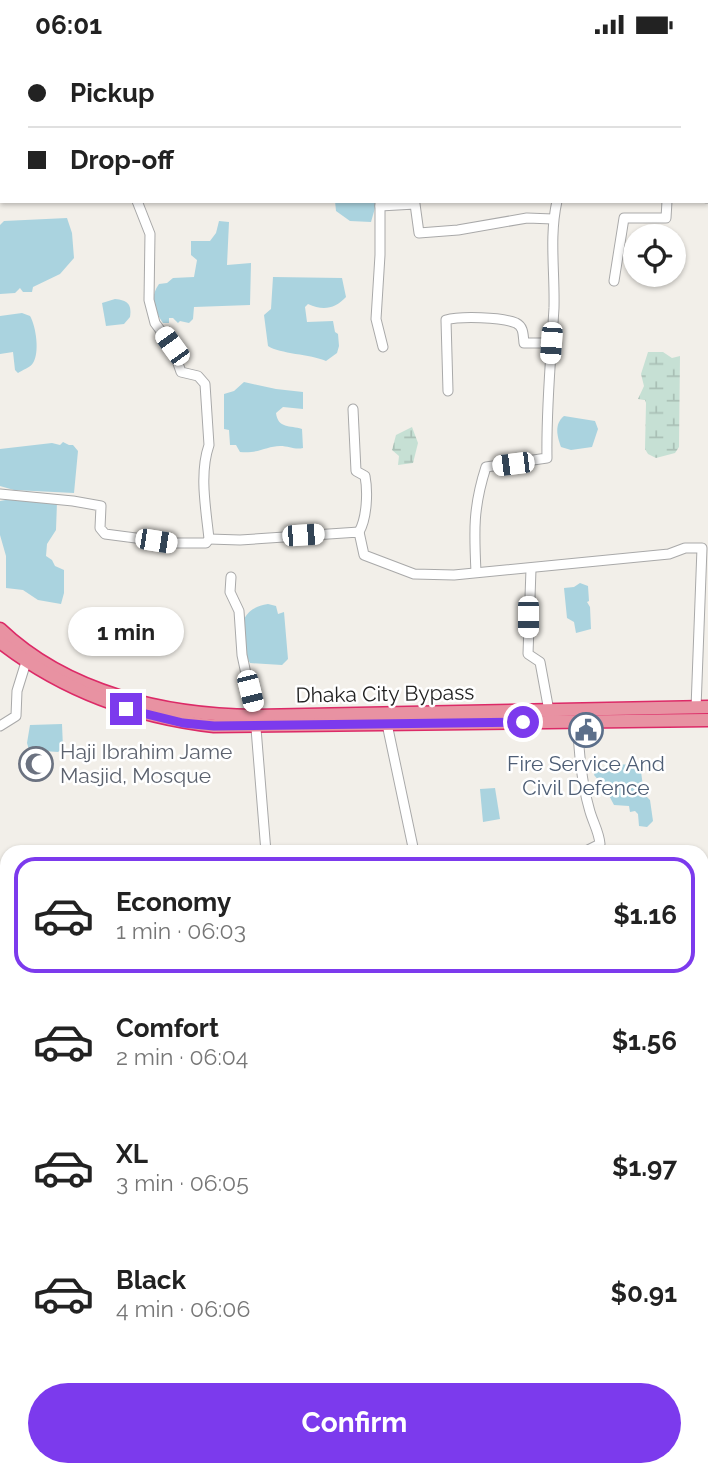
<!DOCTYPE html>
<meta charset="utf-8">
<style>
:root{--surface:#fff;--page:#f6f6f6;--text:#222;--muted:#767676;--line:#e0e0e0;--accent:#7c3aed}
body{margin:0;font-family:Raleway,sans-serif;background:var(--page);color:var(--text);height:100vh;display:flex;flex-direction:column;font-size:26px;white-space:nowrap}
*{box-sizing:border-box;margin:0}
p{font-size:23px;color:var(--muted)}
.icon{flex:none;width:38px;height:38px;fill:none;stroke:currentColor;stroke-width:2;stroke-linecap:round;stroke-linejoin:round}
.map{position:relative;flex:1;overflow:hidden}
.side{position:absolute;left:0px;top:796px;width:709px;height:632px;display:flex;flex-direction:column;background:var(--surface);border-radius:21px 21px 0 0;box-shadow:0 2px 5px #0004}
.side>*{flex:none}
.hud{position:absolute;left:0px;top:0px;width:709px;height:154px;box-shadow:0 2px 5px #0004;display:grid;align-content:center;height:154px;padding:0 28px;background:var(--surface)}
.tools{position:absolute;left:623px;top:175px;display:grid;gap:14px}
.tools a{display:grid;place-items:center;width:63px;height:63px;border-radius:50%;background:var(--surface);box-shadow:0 2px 5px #0004;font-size:35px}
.end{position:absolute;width:32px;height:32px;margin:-16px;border:9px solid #7c3aed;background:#fff;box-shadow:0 0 0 4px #fff}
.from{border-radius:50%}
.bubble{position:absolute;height:49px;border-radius:24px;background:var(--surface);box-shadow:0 2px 5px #0004;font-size:23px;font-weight:700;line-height:49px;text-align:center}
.car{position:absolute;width:21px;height:42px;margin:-21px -10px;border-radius:9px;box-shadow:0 0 5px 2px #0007;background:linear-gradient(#fff 24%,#345 0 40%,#fff 0 76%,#345 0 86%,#fff 0)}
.hud b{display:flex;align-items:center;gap:24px;height:66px;font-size:26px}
.hud b+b{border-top:2px solid var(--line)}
.hud i{width:18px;height:18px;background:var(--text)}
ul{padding:12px 0 0;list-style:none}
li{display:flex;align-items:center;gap:21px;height:116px;margin:0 14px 10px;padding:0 14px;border:4px solid transparent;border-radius:21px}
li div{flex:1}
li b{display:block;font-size:26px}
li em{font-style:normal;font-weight:700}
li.current{border-color:var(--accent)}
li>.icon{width:63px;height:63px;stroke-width:1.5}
.action{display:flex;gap:14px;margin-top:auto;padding:14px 28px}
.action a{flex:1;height:80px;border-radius:42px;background:var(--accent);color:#fff;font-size:28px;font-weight:700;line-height:80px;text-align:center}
.status{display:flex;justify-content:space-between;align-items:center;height:49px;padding:0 35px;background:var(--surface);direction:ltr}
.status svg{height:19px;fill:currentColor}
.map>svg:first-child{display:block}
.wetland{fill:url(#wetland-marsh)}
.water{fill:#aad3df}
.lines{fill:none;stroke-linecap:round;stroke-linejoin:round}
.minor-casing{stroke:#a9a9a9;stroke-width:11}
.highway-casing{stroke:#dc2a67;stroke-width:15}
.minor{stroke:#fff;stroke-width:9}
.highway{stroke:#e892a2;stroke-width:12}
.route{stroke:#7c3aed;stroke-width:9}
.labels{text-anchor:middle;stroke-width:5;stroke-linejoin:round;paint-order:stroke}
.street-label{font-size:21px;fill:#222;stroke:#fff}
.worship-label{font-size:21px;fill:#5b616d;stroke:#fff;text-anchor:start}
.service-label{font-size:21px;fill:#4e5e75;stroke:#fff}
</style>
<div class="status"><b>06:01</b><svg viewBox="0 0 49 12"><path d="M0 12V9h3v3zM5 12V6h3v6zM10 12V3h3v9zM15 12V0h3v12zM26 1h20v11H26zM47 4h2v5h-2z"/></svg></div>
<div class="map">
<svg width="708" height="1427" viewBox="0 0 708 1427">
<defs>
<pattern id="wetland-marsh" width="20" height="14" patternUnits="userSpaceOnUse" patternTransform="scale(1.75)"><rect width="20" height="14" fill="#c6e0d4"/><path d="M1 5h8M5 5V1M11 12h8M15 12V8" fill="none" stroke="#aac0b6"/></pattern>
</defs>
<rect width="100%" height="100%" fill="#f2efe9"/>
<g class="wetland">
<path d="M 648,303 L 663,303 L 672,309 L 680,307 L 679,398 L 675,404 L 656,409 L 648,405 L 645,400 L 646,354 L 645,351 L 638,350 L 644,337 L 641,325 Z"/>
<path d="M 412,378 L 418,394 L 413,414 L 398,416 L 399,407 L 392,401 L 396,386 Z"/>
<path d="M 476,1421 L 616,1421 L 611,1427 L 471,1427 L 473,1422 Z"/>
</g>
<g class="water">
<path d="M 335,152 L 377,152 L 371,173 L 350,172 L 336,162 Z"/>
<path d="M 67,169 L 72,184 L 74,209 L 60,225 L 33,238 L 32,243 L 23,243 L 20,239 L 15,244 L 0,245 L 0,176 L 4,172 Z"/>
<path d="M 219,172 L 229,173 L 227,216 L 251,214 L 250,256 L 194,258 L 193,270 L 189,274 L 180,272 L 178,274 L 173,269 L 169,269 L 169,274 L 163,274 C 154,261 149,249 159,235 L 167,234 L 173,229 L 194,228 L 197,211 L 191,206 L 191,192 L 210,192 L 216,184 Z"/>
<path d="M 273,228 L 342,229 L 346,248 C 335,260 323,262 308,255 L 305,258 L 307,273 L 333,272 L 335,283 L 338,285 L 339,297 L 337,304 L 326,312 C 310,305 280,305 268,297 L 264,266 L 271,260 Z"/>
<path d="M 115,250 C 127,251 132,255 130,268 L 124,275 L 106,277 L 102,254 Z"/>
<path d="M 22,264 L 30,267 C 36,277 40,304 33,314 C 30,319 22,321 18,324 L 15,321 L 13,303 L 0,305 L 0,267 Z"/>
<path d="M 244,333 L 276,340 L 303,343 L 303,360 L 283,358 L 276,364 C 278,380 290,376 302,380 L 303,399 C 295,401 289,397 280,397 C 267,397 258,405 240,403 L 236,396 L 230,396 L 229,381 L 224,380 L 224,345 L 234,342 Z"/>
<path d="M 564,367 L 595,372 L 598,380 L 592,398 L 571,401 L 561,398 C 557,387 554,375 564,367 Z"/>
<path d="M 63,393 L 69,396 L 73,396 L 78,402 L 74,444 L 14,441 L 0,437 L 0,400 L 52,394 L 60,396 Z"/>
<path d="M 11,450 L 57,453 L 56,481 L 47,495 L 46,507 L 52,511 L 55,517 L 64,521 L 64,544 L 61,555 L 38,551 L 23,541 L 6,539 L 6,507 L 0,486 L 0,452 Z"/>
<path d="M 580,534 L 588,537 L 589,552 L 587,553 L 590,558 L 591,580 L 576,584 L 574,573 L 567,569 L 564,539 L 574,538 Z"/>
<path d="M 268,555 L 276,557 L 278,565 L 284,563 L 288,610 L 282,616 L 250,614 C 237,590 235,560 268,555 Z"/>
<path d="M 62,675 L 63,699 L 58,703 L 29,701 L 27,694 L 30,676 Z"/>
<path d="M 640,715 L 644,745 L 650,751 L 653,772 L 647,778 L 639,777 L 638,765 L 635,762 L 630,763 L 629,757 L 614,756 L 605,739 L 594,726 L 596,720 C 606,716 628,715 640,715 Z"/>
<path d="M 495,739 L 500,770 L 483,773 L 480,740 Z"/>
</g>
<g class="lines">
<g class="minor-casing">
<g id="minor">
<path d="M 115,0 L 116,2"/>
<path d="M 347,0 L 347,2"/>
<path d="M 525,0 L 526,2"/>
<path d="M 707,149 L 708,149"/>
<path d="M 380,154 L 380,206 L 376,270 L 383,298"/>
<path d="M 380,157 L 415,155 L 419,184 L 458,181 L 527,169 L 553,170"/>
<path d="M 614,232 L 624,169 L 666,169 L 667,152"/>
<path d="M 448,342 L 446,271 C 460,267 502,268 516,274 C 524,278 523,286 524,294 L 551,294"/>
<path d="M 353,360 L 356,422 L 365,427 C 368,443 367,469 359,483"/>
<path d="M 0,445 L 73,452 L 101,457 L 100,479 L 105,485 L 174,494 L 206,494 L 209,490 C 206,460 199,425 209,396 L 205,335 L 198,327 L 181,323 L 172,297 L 155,274 L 149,251 L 150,185 L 137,152"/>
<path d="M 209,490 L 240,491 L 359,483 L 364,506 L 414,525 L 454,526 L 669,505 L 685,499 L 702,499 L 696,659"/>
<path d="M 531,520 L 528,605 L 540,613 L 549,662"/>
<path d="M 476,523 C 474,482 473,458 486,418 L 547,409 C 546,358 551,309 554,259 C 555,223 549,188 557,152"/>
<path d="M 231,528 L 230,543 L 239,562 L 242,606 L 255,667 L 266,803"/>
<path d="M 577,671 C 579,700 581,731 589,759 C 592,772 599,782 600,795 L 584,803"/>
<path d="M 387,675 L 414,803"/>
<path d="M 0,677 L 16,667 L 17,642 L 26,613"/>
<path d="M 702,893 L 708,892"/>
<path d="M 0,971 L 7,971"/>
<path d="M 702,1054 L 708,1054"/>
<path d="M 425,1421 L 425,1427"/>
</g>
</g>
<g class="highway-casing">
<g id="highway">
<path d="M 0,580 C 67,644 165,666 255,667 L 708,658"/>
<path d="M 0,593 C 63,642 135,668 214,677 L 708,671"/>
</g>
</g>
<use href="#minor" class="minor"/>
<use href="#highway" class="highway"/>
</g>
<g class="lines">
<path class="route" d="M 126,660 L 183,674 L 214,677 L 523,673"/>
</g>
<defs>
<g id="civic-ring" transform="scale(1.75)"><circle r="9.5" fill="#fff" stroke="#5c6f8a" stroke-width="1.5"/><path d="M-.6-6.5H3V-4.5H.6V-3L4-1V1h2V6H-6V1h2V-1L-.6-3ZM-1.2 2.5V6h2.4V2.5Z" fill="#5c6f8a"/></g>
<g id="mosque-ring" transform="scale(1.75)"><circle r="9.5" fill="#fff" stroke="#6b7280" stroke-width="1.5"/><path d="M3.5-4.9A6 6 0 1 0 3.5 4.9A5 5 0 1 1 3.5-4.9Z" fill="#6b7280"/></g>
</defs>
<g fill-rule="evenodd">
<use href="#civic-ring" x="586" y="681"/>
<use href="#mosque-ring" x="36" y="715"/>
</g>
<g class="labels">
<g class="street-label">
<text transform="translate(385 645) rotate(-1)" y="7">Dhaka City Bypass</text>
</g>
<g class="worship-label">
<text x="60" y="710">Haji Ibrahim Jame<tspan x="60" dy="24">Masjid, Mosque</tspan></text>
</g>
<g class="service-label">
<text x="586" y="722">Fire Service And<tspan x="586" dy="24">Civil Defence</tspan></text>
</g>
</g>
</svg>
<div class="tools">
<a><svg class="icon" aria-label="locate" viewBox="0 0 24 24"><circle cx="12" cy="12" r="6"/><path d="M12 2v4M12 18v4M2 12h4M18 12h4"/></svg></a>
</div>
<i class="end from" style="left:523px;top:673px"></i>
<i class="end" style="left:126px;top:660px"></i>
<div class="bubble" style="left:68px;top:558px;width:116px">1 min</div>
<i class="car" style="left:551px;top:294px;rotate:184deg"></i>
<i class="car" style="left:172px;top:297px;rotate:324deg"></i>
<i class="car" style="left:513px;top:415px;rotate:263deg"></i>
<i class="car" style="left:303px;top:486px;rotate:86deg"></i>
<i class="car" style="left:156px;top:492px;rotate:99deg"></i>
<i class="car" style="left:528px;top:568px;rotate:180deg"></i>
<i class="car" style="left:250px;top:642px;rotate:166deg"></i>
<div class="hud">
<b><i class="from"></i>Pickup</b>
<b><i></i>Drop-off</b>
</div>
<section class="side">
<ul>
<li class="current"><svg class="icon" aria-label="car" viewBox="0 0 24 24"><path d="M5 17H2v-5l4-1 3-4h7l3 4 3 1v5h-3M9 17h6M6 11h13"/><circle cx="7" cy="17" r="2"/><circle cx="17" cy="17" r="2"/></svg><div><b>Economy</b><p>1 min · 06:03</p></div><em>$1.16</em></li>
<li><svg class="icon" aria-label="car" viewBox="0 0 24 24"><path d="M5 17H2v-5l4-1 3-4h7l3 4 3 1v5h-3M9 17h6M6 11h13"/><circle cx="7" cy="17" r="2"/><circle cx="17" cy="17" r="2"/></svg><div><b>Comfort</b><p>2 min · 06:04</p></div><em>$1.56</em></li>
<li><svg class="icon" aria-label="car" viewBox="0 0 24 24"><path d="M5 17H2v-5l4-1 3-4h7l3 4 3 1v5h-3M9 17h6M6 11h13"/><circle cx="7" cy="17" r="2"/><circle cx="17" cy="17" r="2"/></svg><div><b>XL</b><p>3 min · 06:05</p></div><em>$1.97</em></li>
<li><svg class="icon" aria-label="car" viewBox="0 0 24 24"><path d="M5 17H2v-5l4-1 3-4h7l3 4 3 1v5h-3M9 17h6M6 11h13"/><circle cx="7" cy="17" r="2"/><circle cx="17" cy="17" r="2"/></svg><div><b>Black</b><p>4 min · 06:06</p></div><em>$0.91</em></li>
</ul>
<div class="action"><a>Confirm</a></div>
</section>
</div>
